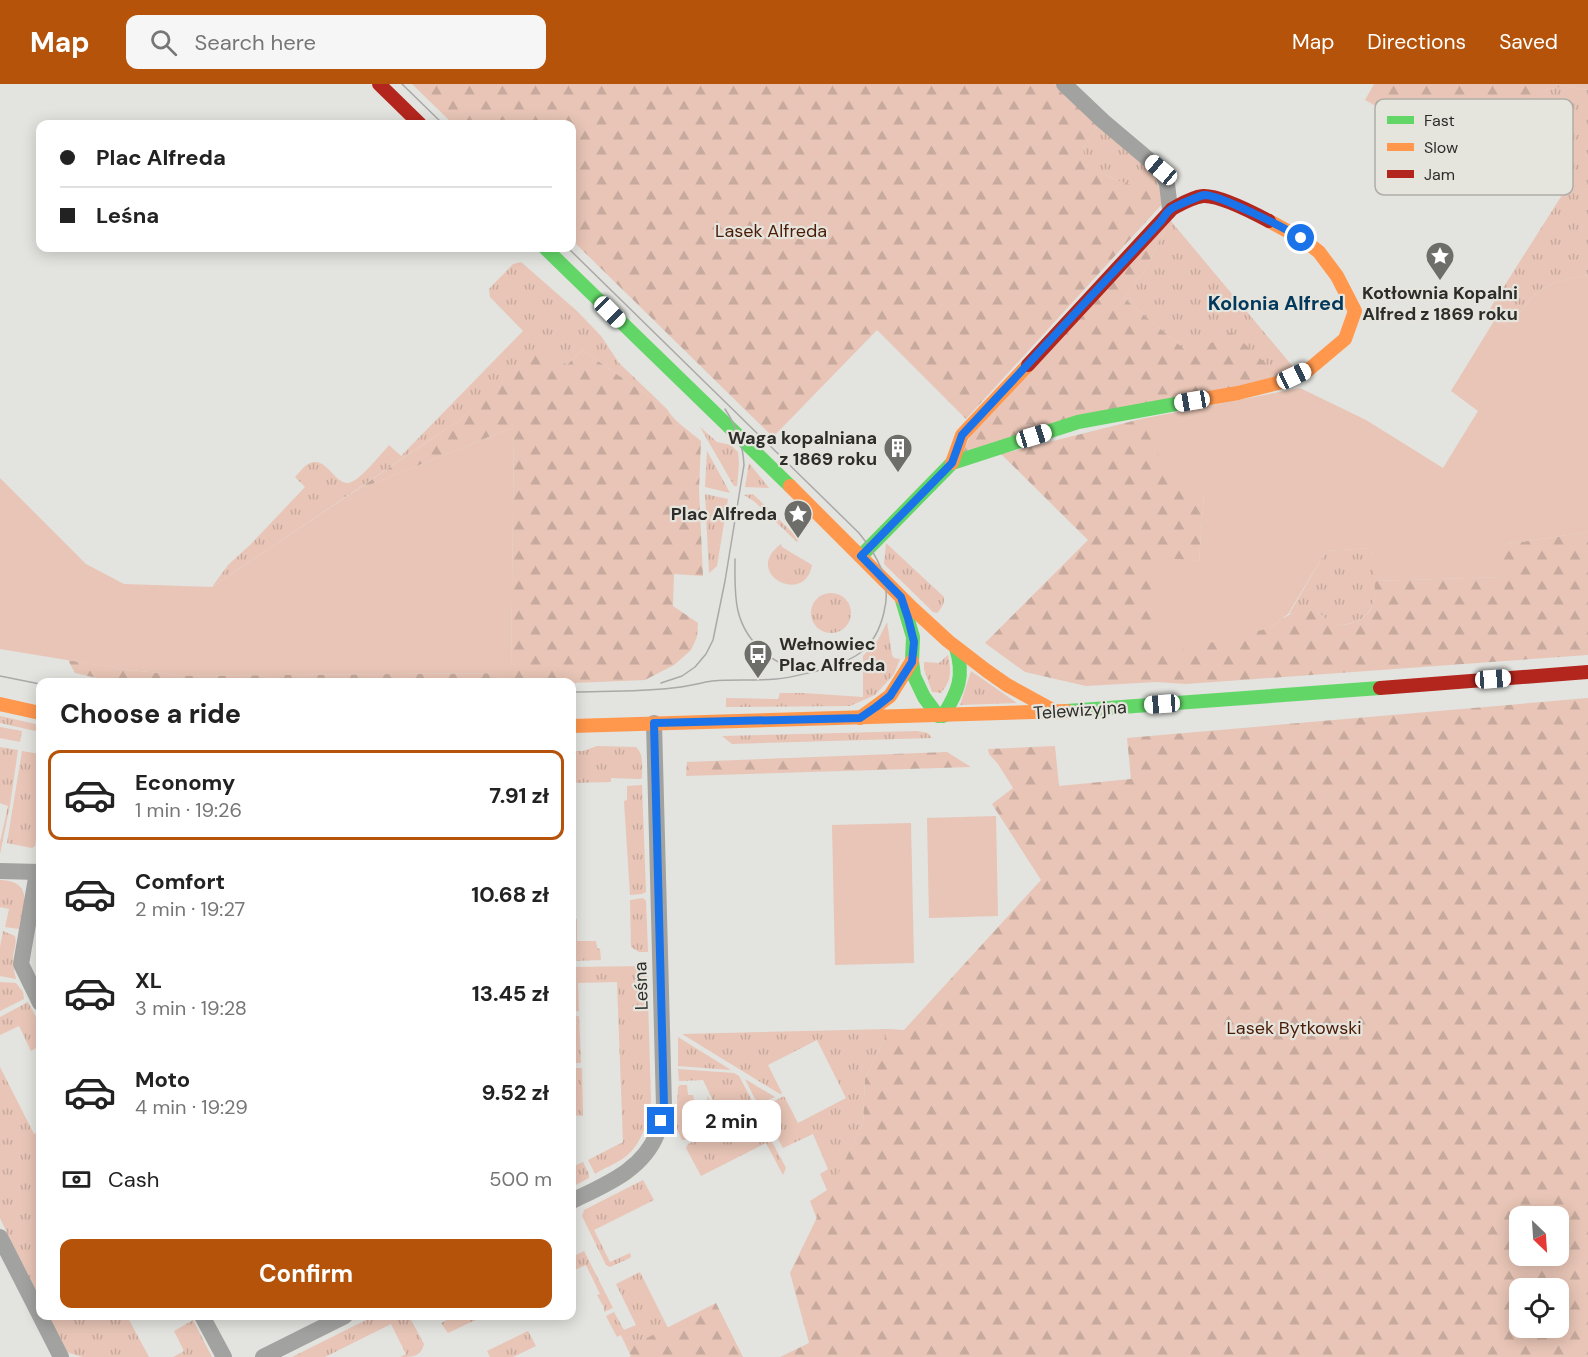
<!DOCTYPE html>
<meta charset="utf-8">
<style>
:root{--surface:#fff;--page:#f6f6f6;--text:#222;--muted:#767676;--line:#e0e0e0;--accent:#b45309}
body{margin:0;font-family:"DM Sans",sans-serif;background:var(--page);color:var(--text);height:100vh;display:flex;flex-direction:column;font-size:22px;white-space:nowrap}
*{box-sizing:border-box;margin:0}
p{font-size:20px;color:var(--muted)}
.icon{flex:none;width:33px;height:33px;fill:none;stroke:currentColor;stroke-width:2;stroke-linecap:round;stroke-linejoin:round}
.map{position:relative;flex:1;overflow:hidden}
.sheet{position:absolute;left:36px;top:594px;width:540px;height:642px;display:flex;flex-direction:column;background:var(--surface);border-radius:12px;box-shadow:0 3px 15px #0003}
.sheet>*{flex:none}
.hud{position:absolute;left:36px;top:36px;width:540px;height:132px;border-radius:12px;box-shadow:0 3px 15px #0003;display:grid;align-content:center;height:132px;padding:0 24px;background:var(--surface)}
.needle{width:39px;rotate:155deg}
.controls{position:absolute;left:1509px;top:1122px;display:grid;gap:12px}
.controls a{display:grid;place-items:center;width:60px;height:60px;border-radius:12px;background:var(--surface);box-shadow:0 3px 15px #0003;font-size:30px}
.end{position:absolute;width:27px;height:27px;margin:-14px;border:8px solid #1a73e8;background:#fff;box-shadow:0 0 0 3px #fff}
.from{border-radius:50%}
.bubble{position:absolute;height:42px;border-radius:12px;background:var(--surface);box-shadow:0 3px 15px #0003;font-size:20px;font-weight:700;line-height:42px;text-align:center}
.car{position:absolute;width:18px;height:36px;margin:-18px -9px;border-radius:8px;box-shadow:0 0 4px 2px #0007;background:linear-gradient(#fff 24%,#345 0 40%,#fff 0 76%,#345 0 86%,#fff 0)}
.hud b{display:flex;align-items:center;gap:21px;height:57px;font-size:22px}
.hud b+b{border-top:2px solid var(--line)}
.hud i{width:15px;height:15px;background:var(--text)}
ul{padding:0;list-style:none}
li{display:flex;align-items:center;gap:18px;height:90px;margin:0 12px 9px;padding:0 12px;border:3px solid transparent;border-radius:12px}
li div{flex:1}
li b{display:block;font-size:22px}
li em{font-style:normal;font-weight:700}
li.active{border-color:var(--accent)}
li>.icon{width:54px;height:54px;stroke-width:1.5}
h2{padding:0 24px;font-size:27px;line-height:72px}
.pay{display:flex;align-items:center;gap:15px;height:66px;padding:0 24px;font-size:22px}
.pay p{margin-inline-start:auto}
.action{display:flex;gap:12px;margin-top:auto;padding:12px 24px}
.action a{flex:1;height:69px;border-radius:12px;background:var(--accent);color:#fff;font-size:24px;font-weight:700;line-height:69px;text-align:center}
header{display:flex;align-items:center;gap:36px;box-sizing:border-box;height:84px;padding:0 30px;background:var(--accent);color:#fff}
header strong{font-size:28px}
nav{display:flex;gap:33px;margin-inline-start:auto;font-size:21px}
.search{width:420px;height:54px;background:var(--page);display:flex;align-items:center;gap:15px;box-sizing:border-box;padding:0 21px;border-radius:12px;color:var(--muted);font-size:22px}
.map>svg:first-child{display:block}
.grass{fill:url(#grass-tufts)}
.forest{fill:url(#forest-firs);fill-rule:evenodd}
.green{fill:#e8c5b6}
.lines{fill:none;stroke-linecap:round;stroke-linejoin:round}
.street{stroke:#a2a2a0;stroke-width:16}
.fast{stroke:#63d668;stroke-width:14}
.slow{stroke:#ff974d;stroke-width:14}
.jam{stroke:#b3261e;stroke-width:14}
.tram{stroke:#aaa9a8;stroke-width:1.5}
.route{stroke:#1a73e8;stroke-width:8}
.labels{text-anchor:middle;stroke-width:4.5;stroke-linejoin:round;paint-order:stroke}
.park-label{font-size:18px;fill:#4c1b06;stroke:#e5e4dd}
.poi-label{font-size:18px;font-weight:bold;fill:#2d2d2a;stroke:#e5e4dd;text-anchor:end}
.street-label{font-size:18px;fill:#2d2d2a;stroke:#e5e4dd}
.neighbourhood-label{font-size:20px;font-weight:bold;fill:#02385b;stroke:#e5e4dd}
.key{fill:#e5e4dd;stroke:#aeada7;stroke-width:1.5}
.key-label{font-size:16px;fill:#2d2d2a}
</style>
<header>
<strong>Map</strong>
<div class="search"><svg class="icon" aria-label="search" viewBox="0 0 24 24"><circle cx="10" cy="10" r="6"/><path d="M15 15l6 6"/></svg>Search here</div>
<nav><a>Map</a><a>Directions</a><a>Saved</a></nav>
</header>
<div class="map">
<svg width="1588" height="1273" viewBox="0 0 1588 1273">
<defs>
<pattern id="grass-tufts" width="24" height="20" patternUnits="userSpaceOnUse" patternTransform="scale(1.5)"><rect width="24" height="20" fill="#e8c5b6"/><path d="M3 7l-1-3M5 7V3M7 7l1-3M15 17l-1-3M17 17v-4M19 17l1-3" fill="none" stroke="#c7aa9d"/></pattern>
<pattern id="forest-firs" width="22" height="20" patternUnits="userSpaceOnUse" patternTransform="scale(1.5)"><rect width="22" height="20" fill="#e8c5b6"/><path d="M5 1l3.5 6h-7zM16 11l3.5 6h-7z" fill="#c7aa9d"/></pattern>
</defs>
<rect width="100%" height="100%" fill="#e3e3df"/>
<g class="grass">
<path d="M 1565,2 L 1588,6 L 1588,191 C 1568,195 1544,199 1530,215 C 1523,223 1517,234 1511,243 L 1494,237 L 1489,226 L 1569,100 L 1516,71 L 1502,94 L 1365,16 L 1453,53 L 1485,51 L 1529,20 L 1542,7 Z"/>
<path d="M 1099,41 L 1152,83 L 1164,118 L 1084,81 L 1083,64 Z"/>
<path d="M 1170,136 L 1294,284 L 1280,293 L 1190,270 L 1124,214 L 1143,189 Z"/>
<path d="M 521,178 L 577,227 L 601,252 L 619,279 L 667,325 L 582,266 L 567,281 L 540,262 L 461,335 L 212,503 L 228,481 L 250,461 L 305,403 L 295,393 C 299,389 303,383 308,380 C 326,370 333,399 348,399 C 359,398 381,370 389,361 L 401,372 L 523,247 L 490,213 L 489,205 L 513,180 Z"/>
<path d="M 700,343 L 717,358 L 731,361 L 738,368 L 739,380 L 737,402 L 734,402 Z"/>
<path d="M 707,367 L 730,409 L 705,403 Z"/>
<path d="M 749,379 L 769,404 L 745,403 Z"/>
<path d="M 705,410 L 728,415 L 717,482 L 709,489 Z"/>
<path d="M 753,410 L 799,455 L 797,458 L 755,418 L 744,411 Z"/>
<path d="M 886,459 L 944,513 C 945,519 941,525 937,529 L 933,528 L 884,480 Z"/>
<path d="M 781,460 L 782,463 L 812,481 C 805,523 741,489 781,460 Z"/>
<path d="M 1372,464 C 1374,487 1384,530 1354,538 C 1346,541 1339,542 1331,539 C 1327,537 1324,533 1320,530 C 1310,524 1300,528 1289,530 L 1326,467 Z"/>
<circle cx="831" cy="529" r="20"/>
<path d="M 887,538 L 892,571 L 894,574 L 900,575 L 894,590 L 875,611 L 850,622 L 726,623 L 726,614 L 778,615 L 780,609 L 803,609 L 863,613 L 863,572 L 878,556 Z"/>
<path d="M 948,571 C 951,587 952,596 941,609 L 932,608 L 924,585 L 924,578 L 939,579 Z"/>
<path d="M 971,587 L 1017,619 L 960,621 Z"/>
<path d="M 0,632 L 40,641 L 40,648 L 0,639 Z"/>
<path d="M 0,643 L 22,647 L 20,658 L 0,654 Z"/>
<path d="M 917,647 L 928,649 L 932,654 L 732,660 L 722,652 Z"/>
<path d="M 597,662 L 636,663 C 644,670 642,683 642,694 L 640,695 L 611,694 L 611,698 L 572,699 L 572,667 L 583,667 Z"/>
<path d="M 0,663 L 18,666 L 10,721 L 0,770 L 0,758 L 8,722 L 0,719 Z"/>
<path d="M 22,667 L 40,670 L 40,736 L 39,736 L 35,762 L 32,764 L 7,759 Z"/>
<path d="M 642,701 L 646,808 L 642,810 L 630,811 L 624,717 L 627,716 L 627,702 Z"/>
<path d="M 0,796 C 4,796 11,797 15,799 C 32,807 21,830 19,845 L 5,843 L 9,825 L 0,823 Z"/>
<path d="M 643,814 L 646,817 L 648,868 L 639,868 L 631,863 L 630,816 Z"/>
<path d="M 572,835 L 577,835 L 577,857 L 596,857 L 597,864 L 600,865 L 601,876 L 572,877 Z"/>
<path d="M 3,847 L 15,852 C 17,859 14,865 13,873 C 13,881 14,888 16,895 L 0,892 L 0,863 Z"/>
<path d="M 647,882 L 651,1017 C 648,1038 642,1060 625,1073 C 616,1080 604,1084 595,1090 L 588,1076 L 623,1058 L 617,898 L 578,899 L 579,927 L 572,928 L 572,883 Z"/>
<path d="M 0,898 L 16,899 L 23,908 L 24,915 L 0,927 Z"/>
<path d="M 28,918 L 40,941 L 40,962 L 31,967 L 19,942 L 0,951 L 0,933 Z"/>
<path d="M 572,932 L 579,932 L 581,979 L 572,979 Z"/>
<path d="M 889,945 L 865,995 L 863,1039 L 817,1135 L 810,1117 L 827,1106 L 820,1090 L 828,1085 L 813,1050 L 783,1064 L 761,1024 L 784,1012 L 798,1039 L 846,1014 L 817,956 L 768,981 L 782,1009 L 780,1010 L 682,950 Z"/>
<path d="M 678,953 L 731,986 L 678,982 Z"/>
<path d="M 0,983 L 34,1050 L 40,1047 L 40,1218 L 0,1134 Z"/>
<path d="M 572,984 L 582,984 L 583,1032 L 572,1031 Z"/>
<path d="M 678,985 L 734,989 L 739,992 L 755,1022 L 723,1037 L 703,996 L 679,997 Z"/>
<path d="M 745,995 L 775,1013 L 758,1021 Z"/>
<path d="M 680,1001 L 687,1001 L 688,1011 L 693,1011 L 696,1024 L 708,1023 L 707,1011 L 720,1039 L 685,1056 L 682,1056 L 676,1043 L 678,1003 Z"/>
<path d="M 756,1028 L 786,1084 L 783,1091 L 766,1059 L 701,1092 L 686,1064 L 688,1060 Z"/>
<path d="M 583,1078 L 589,1090 L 589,1094 L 572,1103 L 572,1083 Z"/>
<path d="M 643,1096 L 654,1116 L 594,1146 L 610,1178 L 630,1169 L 631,1172 L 630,1174 L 610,1183 L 606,1181 L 582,1132 L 584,1126 Z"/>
<path d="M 584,1167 L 613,1224 L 604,1228 L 604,1223 L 597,1211 L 600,1210 L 586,1181 L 572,1187 L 572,1173 Z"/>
<path d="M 640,1188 L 668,1244 L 627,1264 L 621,1251 L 617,1253 L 606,1232 L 614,1228 L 624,1246 L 636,1241 L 616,1200 Z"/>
<path d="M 47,1232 L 127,1232 L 149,1273 L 82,1273 L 64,1267 Z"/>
<path d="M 374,1232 L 409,1232 L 424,1260 C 421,1273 412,1273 400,1273 L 406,1270 L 391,1240 L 325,1273 L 292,1273 Z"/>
<path d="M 455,1232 L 484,1232 L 448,1249 L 441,1239 Z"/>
<path d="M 193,1236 L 212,1273 L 173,1273 L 184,1267 L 174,1247 Z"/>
<path d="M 528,1247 L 536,1262 L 513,1273 L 490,1273 L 487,1267 Z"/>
</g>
<g class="forest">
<path d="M 412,0 L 1055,0 L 1099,41 L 1083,64 L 1085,81 L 1114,95 L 1154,109 L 1164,118 L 966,335 L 877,246 L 773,353 L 572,156 L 572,40 L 453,40 Z"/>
<path d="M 1374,0 L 1588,0 L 1588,6 L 1565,2 L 1542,7 L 1514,37 L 1485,51 L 1453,53 L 1365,16 Z"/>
<path d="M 1170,136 L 1143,189 L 1124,214 L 1190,270 L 1232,248 L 1280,293 L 963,369 L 971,350 Z"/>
<path d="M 540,261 L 567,281 L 582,266 L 667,325 C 673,337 691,348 701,357 L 699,406 L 703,492 L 674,490 L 673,522 L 698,539 L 697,553 L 691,566 L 674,581 L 645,596 L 572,599 L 114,598 L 75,589 L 68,576 L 122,585 L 186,592 L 511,589 L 514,343 L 355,407 L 461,335 Z"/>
<path d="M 1141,335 L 1204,410 L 1199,477 L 1152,474 L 1270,544 C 1282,535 1291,527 1307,526 C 1319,526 1322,534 1331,538 C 1337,541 1343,541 1349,540 C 1374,533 1374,520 1375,497 L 1501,493 L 1500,461 L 1588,448 L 1588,571 L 1186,600 L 1156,598 L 1086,602 L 1025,588 L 985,559 L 1088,456 L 1001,370 Z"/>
<path d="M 1588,614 L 1588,1273 L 780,1273 L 809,1259 L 790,1189 L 863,1039 L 865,995 L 889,945 L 904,946 L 1041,796 L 992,720 L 1013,704 L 998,680 L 989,670 L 988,665 L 1055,662 L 1059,702 L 1131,695 L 1127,654 ZM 1558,1132 L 1558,1172 L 1520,1172 L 1520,1132 ZM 1558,1204 L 1558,1244 L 1520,1244 L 1520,1204 Z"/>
<path d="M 947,668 L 971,683 L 686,692 L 687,678 Z"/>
<path d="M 716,1219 L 743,1273 L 629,1273 L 631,1272 L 627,1264 Z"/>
</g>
<g class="green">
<path d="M 1588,191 L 1588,448 L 1501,461 L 1502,493 L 1375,497 L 1372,464 L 1326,467 L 1288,530 L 1270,544 L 1165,570 L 1152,550 L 1152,473 L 1199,477 L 1204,410 L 1175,405 L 1141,335 L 1300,304 L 1366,336 L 1443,384 L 1478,327 L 1451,307 L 1494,237 L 1511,243 C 1517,234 1523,223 1530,215 C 1544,199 1568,195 1588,191 Z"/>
<path d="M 514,343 L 511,589 L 186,592 L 122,585 L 0,565 L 0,394 L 86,480 L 124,500 L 212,503 L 355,407 Z"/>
<path d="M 996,732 L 998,832 L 929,834 L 927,734 Z"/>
<path d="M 911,739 L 914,879 L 835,881 L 832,741 Z"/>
</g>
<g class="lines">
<g class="street">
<path d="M 1064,0 L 1103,37 L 1161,86 L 1167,100 L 1170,125"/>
<path d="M 0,787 L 40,788"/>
<path d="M 37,789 L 21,880 L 40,919"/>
<path d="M 572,1117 C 604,1101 642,1087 657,1050 C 661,1042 662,1032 664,1023 L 654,639"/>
<path d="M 0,1153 L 61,1273"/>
<path d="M 202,1232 L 224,1273"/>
<path d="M 263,1273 L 345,1232"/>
</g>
<g class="fast">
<path d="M 545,164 L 790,402"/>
<path d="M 861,472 L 952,379 L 1078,338 L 1192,317"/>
<path d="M 902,516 L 913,553 L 912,577 L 914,592 L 924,613 L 938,632"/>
<path d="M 1067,627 L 1380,604"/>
<path d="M 943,632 C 958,608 965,592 956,564"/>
</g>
<g class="slow">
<path d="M 1192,317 L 1238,309 L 1282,298 L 1307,287 L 1345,255 L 1355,227 L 1337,192 L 1319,168 L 1304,156 L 1269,137"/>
<path d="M 952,379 L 962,351 L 1028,281"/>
<path d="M 790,402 L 912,524 L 948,557 L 987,587 L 1007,601 L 1056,628"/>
<path d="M 0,620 L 40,629"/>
<path d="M 860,634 L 890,612 L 912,577"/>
<path d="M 572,642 L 1067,627"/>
</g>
<g class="jam">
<path d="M 379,0 L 420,40"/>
<path d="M 1028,281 L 1172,125 C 1181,120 1192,113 1203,112 C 1219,111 1254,129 1269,137"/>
<path d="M 1380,604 L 1588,588"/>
</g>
<g class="tram">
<path d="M 402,0 L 443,40"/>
<path d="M 568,164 L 859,449 C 878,472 892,498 884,528 C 875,568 852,577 817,587 C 803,590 790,594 776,595 C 755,597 734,595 712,597 C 699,599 686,603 672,604 C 639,608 605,607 572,608"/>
<path d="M 735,475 C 735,492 734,510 738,527 C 746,560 777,586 811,586"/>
<path d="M 0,592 L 40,600"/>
<path d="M 661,599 L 682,592 L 695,583 L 706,570 L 713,556 L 725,497 L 744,381 C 743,360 737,343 725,325"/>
</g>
</g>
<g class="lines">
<path class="route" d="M 661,1037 L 664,1023 L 654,639 L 860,634 L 876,623 L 890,612 L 912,578 L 914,558 L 908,534 L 901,513 L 861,472 L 952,379 L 962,351 L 1161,137 C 1164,133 1166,129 1170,126 C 1172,123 1200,112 1204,111 C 1218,110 1287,145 1301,154"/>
</g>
<defs>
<g id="sight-pin" transform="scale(1.5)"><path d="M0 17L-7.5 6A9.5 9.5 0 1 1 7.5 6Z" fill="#6d6d69" stroke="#e5e4dd"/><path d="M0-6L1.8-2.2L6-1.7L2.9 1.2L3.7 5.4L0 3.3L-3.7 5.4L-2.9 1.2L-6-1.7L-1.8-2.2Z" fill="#fff"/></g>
<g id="building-pin" transform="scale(1.5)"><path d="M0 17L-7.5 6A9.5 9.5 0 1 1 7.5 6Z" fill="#6d6d69" stroke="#e5e4dd"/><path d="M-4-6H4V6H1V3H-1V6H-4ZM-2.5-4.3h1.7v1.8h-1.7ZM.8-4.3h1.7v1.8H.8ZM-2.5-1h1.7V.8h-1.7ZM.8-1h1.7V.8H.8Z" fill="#fff"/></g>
<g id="bus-pin" transform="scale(1.5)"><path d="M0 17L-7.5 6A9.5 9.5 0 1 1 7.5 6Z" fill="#6d6d69" stroke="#e5e4dd"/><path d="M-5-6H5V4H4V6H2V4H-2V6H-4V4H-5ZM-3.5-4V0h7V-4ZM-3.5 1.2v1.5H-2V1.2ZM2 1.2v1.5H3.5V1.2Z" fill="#fff"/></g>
</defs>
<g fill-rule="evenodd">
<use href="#sight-pin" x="1440" y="172"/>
<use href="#building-pin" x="898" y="364"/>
<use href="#sight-pin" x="798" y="430"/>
<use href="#bus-pin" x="758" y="570"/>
</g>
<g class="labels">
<g class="park-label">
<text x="771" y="153">Lasek Alfreda</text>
<text x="1294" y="950">Lasek Bytkowski</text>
</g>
<g class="poi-label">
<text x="1440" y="215" text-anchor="middle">Kotłownia Kopalni<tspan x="1440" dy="21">Alfred z 1869 roku</tspan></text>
<text x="877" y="360">Waga kopalniana<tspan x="877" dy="21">z 1869 roku</tspan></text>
<text x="777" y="436">Plac Alfreda</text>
<text x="779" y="566" text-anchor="start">Wełnowiec<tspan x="779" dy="21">Plac Alfreda</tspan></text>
</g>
<g class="street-label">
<text transform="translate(1080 626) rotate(-4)" y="6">Telewizyjna</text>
<text transform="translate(641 902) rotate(-92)" y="6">Leśna</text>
</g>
<g class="neighbourhood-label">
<text x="1276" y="226">Kolonia Alfred</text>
</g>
</g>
<rect x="1375" y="15" width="198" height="96" rx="9" class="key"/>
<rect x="1387" y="32" width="27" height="8" fill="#63d668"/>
<rect x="1387" y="59" width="27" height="8" fill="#ff974d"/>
<rect x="1387" y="86" width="27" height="8" fill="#b3261e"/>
<g class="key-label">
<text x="1424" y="42">Fast</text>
<text x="1424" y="69">Slow</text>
<text x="1424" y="96">Jam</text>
</g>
</svg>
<div class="controls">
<a><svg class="needle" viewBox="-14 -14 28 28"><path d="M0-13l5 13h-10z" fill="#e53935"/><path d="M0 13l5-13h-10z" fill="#767676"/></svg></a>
<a><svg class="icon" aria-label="locate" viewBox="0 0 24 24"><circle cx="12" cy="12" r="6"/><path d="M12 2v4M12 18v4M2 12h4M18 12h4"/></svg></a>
</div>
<i class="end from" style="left:1301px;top:154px"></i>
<i class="end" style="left:661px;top:1037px"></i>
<div class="bubble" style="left:682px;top:1016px;width:99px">2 min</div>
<i class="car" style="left:1161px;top:86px;rotate:310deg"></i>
<i class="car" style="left:610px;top:228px;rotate:135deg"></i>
<i class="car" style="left:1294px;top:292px;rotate:65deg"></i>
<i class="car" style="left:1192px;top:317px;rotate:260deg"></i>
<i class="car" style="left:1034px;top:352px;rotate:73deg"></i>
<i class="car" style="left:1493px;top:595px;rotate:86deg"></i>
<i class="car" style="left:1162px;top:620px;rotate:266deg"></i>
<div class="hud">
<b><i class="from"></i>Plac Alfreda</b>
<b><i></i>Leśna</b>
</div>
<section class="sheet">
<h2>Choose a ride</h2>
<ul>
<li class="active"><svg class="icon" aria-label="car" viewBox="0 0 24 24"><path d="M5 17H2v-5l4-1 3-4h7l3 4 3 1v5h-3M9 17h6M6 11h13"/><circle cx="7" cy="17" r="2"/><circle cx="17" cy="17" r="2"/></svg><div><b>Economy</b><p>1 min · 19:26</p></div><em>7.91 zł</em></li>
<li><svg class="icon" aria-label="car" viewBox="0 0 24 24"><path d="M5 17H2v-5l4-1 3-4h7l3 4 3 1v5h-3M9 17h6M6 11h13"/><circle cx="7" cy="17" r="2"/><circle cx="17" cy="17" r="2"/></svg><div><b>Comfort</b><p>2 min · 19:27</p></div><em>10.68 zł</em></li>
<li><svg class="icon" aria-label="car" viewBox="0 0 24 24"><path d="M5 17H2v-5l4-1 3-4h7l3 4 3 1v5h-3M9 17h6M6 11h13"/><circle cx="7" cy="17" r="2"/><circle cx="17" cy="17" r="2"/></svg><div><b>XL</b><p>3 min · 19:28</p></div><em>13.45 zł</em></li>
<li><svg class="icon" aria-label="car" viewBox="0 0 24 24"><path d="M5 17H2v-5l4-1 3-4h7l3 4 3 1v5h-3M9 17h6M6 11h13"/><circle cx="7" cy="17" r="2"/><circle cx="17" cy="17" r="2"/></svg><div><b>Moto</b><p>4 min · 19:29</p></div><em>9.52 zł</em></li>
</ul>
<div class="pay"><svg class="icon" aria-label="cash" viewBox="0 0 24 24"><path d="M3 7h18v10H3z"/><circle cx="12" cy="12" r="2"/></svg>Cash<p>500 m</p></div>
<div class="action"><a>Confirm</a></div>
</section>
</div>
